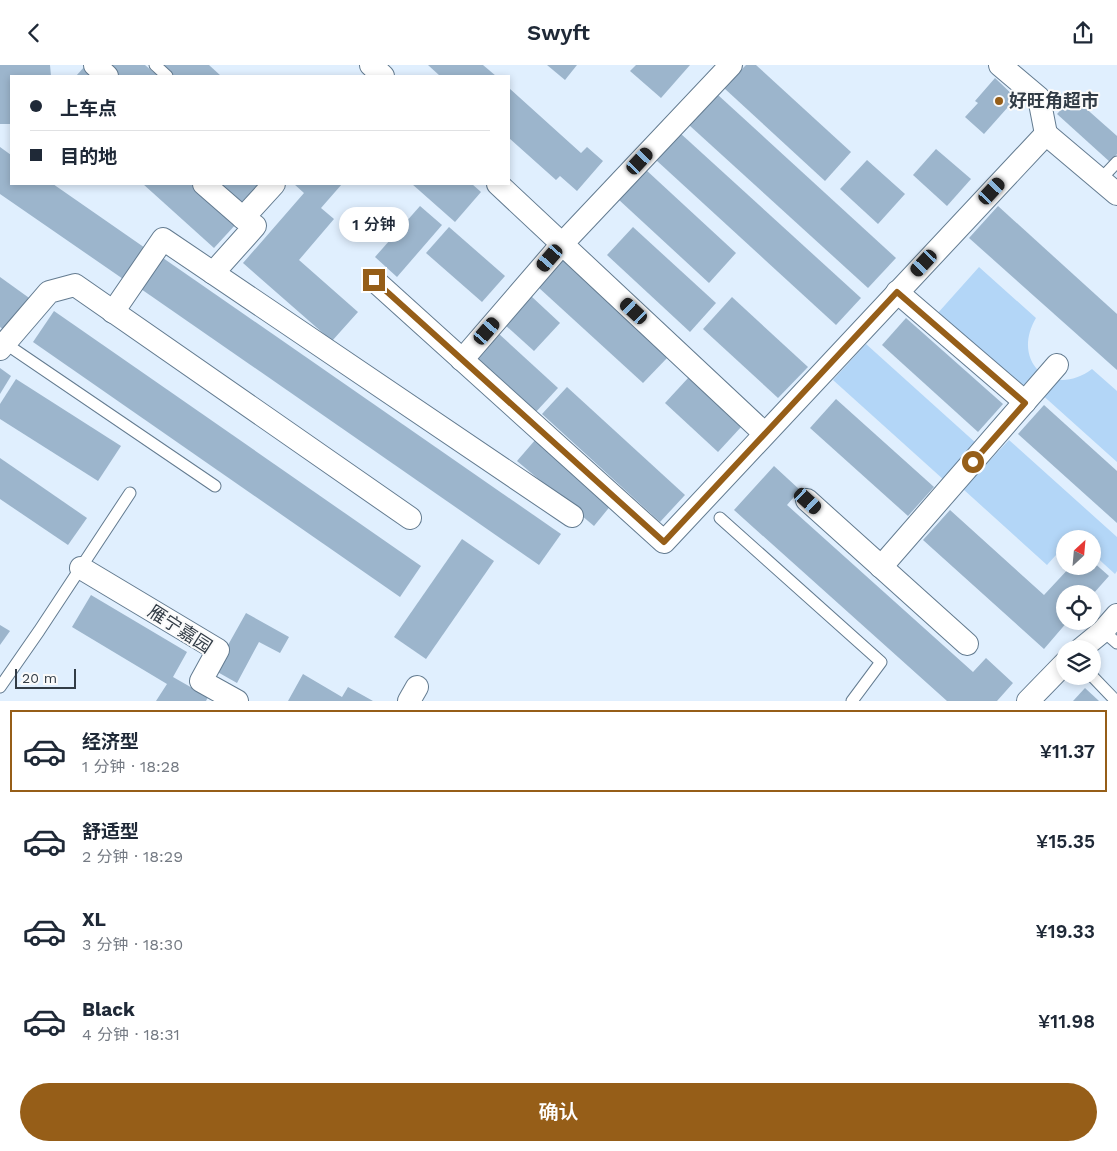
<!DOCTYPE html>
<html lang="zh">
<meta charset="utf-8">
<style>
:root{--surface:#fff;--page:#f6f6f7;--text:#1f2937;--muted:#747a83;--line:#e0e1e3;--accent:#965e18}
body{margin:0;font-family:"Work Sans","Noto Sans SC",sans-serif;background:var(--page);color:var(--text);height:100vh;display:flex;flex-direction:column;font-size:19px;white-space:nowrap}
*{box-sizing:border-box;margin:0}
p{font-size:16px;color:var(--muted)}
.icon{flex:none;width:28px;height:28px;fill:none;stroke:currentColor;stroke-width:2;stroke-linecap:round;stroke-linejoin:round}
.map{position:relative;height:636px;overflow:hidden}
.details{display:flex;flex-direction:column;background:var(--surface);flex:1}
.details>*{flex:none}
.top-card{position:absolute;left:10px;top:10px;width:500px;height:110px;border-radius:0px;box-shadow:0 2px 8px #0003;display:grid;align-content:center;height:110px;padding:0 20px;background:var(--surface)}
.needle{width:32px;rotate:26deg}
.controls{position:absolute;left:1056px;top:465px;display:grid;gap:10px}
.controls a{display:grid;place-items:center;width:45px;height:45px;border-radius:50%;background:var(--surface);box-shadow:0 2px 8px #0003;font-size:25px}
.scale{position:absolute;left:15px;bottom:12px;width:61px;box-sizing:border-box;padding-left:5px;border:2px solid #323c46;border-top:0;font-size:14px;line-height:18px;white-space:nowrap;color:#323c46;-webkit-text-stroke:4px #fafafa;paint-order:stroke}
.end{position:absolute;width:22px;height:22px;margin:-11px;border:6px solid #965e18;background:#fff;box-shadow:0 0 0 2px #fff}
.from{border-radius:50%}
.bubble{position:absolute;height:35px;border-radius:18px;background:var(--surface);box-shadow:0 2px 8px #0003;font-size:16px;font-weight:600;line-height:35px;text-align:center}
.car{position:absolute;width:15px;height:30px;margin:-15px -8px;border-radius:6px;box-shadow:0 0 4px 1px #0007;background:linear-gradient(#222 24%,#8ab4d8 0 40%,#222 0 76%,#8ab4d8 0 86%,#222 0)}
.top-card b{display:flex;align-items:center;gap:18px;height:48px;font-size:19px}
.top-card b+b{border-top:1px solid var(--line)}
.top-card i{width:12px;height:12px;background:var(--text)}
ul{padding:9px 0 0;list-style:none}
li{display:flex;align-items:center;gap:15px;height:82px;margin:0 10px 8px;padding:0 10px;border:2px solid transparent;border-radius:0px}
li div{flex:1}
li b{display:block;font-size:19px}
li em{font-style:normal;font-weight:600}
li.current{border-color:var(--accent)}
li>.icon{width:45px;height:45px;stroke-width:1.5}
.cta{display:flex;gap:10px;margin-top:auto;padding:10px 20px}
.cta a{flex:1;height:58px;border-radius:30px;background:var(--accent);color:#fff;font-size:20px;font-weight:600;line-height:58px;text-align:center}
header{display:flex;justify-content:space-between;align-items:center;height:65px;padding:0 20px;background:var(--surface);font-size:22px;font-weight:600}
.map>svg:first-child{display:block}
.green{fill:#b3d6f7}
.building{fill:#9cb5cc}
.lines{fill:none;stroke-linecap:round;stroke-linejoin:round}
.lane-casing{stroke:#637b90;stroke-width:13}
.street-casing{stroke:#637b90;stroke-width:24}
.lane{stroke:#fff;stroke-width:11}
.street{stroke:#fff;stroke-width:22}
.route{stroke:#965e18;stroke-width:6}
.poi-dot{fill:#965e18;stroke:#fafafa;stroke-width:2}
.labels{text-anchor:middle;stroke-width:4;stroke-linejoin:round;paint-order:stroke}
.poi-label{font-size:18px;font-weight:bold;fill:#323c46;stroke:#fafafa;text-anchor:start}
.street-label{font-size:18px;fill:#323c46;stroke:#fafafa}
</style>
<header><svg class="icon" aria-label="back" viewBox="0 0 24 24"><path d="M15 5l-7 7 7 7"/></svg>Swyft<svg class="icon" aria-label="share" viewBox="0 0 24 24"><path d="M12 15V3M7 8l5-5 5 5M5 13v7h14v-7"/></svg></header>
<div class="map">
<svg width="1117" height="636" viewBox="0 0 1117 636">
<rect width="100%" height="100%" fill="#e0effe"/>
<g class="green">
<path d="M 979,202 L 1036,253 C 1010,297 1052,334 1092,304 L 1117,326 L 1117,397 L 1029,318 L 1022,326 L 937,249 Z"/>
<path d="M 866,279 L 977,379 L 944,415 L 833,315 Z"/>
<path d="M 1009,375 L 1117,472 L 1117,506 L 1115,509 L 1093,489 L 1092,474 L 1076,474 L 1073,471 L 1071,474 L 1065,474 L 1065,480 L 1047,500 L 963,424 Z"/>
</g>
<g class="building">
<path d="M 0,0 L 50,0 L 51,11 L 11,11 L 11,59 L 0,59 Z"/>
<path d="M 104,0 L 145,0 L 158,11 L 117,11 Z"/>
<path d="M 158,0 L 209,0 L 221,11 L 170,11 Z"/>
<path d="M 428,0 L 483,0 L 496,11 L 440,11 Z"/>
<path d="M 547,0 L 577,0 L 565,15 Z"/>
<path d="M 636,0 L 690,0 L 661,33 L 630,6 Z"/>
<path d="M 746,0 L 756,0 L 851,87 L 825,116 L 724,23 Z"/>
<path d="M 85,1 L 97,11 L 76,11 Z"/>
<path d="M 995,13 L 1016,33 L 984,69 L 965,52 L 978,38 L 975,36 Z"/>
<path d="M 509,23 L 581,88 L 587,82 L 603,96 L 577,126 L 560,111 L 556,115 L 509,73 Z"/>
<path d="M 718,30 L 896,193 L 868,223 L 689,60 Z"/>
<path d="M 1073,32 L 1117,71 L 1117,89 L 1110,97 L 1057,49 Z"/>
<path d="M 680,68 L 861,233 L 836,260 L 656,95 Z"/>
<path d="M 0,82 L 11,90 L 11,119 L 53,119 L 148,185 L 126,216 L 0,129 Z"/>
<path d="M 936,84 L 971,114 L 947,141 L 913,110 Z"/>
<path d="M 867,95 L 905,129 L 878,159 L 840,124 Z"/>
<path d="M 645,104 L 736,188 L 709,218 L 618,134 Z"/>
<path d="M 143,119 L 193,119 L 237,158 L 214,183 Z"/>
<path d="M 216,119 L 261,119 L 241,141 Z"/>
<path d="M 294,119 L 342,119 L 321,143 L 334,154 L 299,195 L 358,247 L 332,276 L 243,198 L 304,128 Z"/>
<path d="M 412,119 L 472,119 L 481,127 L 455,157 Z"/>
<path d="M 420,141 L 442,160 L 397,212 L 375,192 Z"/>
<path d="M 998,141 L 1117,249 L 1117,305 L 969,173 Z"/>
<path d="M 449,162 L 505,211 L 482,237 L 426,188 Z"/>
<path d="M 633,162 L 716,238 L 690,267 L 607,190 Z"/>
<path d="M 163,193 L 561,469 L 539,500 L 141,224 Z"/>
<path d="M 563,195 L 668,292 L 643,318 L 538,222 Z"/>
<path d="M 0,212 L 32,235 L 9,268 L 0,262 Z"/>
<path d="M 531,231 L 560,258 L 534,286 L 504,259 Z"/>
<path d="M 732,232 L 808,302 L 778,333 L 703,264 Z"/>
<path d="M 54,246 L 421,501 L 400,532 L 33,277 Z"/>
<path d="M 906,253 L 1003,339 L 978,367 L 882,280 Z"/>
<path d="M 498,268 L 558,323 L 534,349 L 474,295 Z"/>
<path d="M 0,303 L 11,311 L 0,329 Z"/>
<path d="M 689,312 L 742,361 L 718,387 L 665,338 Z"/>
<path d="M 16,314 L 121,381 L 98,416 L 0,354 L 0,339 Z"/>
<path d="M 567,322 L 685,430 L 660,457 L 542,349 Z"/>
<path d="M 836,334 L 934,422 L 908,451 L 810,363 Z"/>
<path d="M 1044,340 L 1117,406 L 1117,458 L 1018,369 Z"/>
<path d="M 536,374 L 612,439 L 594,461 L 517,396 Z"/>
<path d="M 0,393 L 87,453 L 68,480 L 0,434 Z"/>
<path d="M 774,401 L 800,425 L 787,440 L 973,607 L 986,593 L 1013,618 L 997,636 L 947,636 L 734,445 Z"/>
<path d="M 950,445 L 1044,530 L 1071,501 L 1092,501 L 1092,496 L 1109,511 L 1093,529 L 1065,529 L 1065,556 L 1068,556 L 1044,584 L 923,475 Z"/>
<path d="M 462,474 L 494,496 L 426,594 L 394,572 Z"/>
<path d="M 91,530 L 187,587 L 173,612 L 208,632 L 206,636 L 156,636 L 167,619 L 72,562 Z"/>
<path d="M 246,548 L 289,572 L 280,588 L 259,577 L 237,618 L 214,605 Z"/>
<path d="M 0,560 L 10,566 L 0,580 Z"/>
<path d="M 303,609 L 342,632 L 348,622 L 373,636 L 288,636 Z"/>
<path d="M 1085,623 L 1099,636 L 1073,636 Z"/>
</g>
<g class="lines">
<g class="lane-casing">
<g id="lane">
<path d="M 155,0 L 167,11"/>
<path d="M 1100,115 L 1117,97"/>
<path d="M 3,277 L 215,421"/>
<path d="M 720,453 L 881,597 L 852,636"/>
<path d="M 1103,566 L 1117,578"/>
<path d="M 1092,611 L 1116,636"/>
<path d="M 0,622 L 39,566 L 130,428"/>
</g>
</g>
<g class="street-casing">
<g id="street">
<path d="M 95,0 L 107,11"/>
<path d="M 371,0 L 383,11"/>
<path d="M 1000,0 L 1039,33 L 1046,69"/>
<path d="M 204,119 L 243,153 L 274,119"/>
<path d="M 498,119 L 764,368"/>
<path d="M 213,208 L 255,161 L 243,153"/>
<path d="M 374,215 L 664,477 L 1046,69 L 1117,129"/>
<path d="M 897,227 L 1025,337"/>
<path d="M 113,247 L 163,174 L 572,451"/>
<path d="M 0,284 L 49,227 L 75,220 L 410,453"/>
<path d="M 462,295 L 562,179 L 731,0"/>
<path d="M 807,435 L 967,579"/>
<path d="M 881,502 L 1057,300"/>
<path d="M 81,503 L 218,585 L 201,616 L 237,636"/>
<path d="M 1081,584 L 1103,566 L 1117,550"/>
<path d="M 409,636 L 417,622"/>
<path d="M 1028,636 L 1065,598"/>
</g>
</g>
<use href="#lane" class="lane"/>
<use href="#street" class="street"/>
</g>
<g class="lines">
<path class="route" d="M 374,215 L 664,477 L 897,227 L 1025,338 L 973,397"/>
</g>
<circle class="poi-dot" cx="999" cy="36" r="5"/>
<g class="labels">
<g class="poi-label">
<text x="1009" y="42">好旺角超市</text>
</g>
<g class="street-label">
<text transform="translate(180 564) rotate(33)" y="6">雁宁嘉园</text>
</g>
</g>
</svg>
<div class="controls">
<a><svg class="needle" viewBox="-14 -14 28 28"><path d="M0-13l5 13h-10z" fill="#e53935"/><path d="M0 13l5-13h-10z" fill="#747a83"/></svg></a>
<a><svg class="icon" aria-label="locate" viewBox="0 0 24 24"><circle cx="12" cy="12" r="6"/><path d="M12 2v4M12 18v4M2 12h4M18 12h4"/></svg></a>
<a><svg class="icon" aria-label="layers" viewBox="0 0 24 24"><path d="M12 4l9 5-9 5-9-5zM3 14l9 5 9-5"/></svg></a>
</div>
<div class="scale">20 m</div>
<i class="end from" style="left:973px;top:397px"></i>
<i class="end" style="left:374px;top:215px"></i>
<div class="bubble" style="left:339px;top:142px;width:70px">1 分钟</div>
<i class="car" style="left:640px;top:96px;rotate:43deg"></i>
<i class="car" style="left:992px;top:126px;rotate:43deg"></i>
<i class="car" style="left:550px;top:193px;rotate:221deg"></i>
<i class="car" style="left:924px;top:198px;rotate:223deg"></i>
<i class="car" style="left:634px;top:246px;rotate:313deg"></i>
<i class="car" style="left:487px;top:266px;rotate:41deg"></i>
<i class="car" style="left:808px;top:436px;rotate:132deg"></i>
<div class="top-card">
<b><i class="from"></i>上车点</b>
<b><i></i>目的地</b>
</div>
</div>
<section class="details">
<ul>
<li class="current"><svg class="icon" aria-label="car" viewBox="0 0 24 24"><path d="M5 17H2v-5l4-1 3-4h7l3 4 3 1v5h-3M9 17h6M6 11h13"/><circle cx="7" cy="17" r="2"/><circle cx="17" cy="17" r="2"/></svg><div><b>经济型</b><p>1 分钟 · 18:28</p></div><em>¥11.37</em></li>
<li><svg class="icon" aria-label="car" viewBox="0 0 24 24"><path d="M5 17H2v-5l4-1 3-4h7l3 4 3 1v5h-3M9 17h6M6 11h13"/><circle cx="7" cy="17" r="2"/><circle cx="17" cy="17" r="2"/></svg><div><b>舒适型</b><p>2 分钟 · 18:29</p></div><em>¥15.35</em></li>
<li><svg class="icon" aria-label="car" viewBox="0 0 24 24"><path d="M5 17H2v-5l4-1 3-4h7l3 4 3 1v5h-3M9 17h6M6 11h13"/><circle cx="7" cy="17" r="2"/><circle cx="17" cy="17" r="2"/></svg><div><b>XL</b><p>3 分钟 · 18:30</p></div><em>¥19.33</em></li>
<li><svg class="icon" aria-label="car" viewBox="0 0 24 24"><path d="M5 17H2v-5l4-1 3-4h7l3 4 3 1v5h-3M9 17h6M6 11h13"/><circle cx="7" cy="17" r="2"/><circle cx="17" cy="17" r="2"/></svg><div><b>Black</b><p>4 分钟 · 18:31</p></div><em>¥11.98</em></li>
</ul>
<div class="cta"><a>确认</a></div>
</section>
